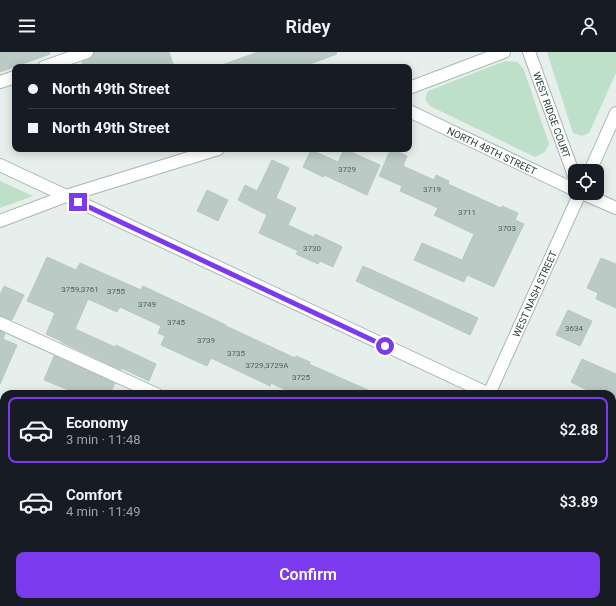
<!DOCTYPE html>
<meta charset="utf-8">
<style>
:root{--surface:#171b24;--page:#20242c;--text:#f1f3f6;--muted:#9ea1a6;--line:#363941;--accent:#7c3aed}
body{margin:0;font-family:Roboto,sans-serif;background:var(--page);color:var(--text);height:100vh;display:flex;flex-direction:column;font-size:15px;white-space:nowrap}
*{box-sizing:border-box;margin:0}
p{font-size:13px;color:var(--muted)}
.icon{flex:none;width:22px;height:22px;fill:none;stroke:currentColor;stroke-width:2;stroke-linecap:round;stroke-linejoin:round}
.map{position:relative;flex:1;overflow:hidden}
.panel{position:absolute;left:0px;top:338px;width:616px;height:216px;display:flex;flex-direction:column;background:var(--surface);border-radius:12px 12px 0 0;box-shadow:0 2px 10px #0003}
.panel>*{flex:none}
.hud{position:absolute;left:12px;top:12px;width:400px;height:88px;border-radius:8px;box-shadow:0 2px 10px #0003;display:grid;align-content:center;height:88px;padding:0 16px;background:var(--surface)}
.fabs{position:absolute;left:568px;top:112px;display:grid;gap:8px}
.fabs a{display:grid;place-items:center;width:36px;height:36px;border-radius:8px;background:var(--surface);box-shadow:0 2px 10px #0003;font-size:20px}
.end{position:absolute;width:18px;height:18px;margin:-9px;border:5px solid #7c3aed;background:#fff;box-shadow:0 0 0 2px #fff}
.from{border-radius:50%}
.hud b{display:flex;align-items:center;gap:14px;height:38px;font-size:15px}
.hud b+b{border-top:1px solid var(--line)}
.hud i{width:10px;height:10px;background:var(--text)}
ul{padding:7px 0 0;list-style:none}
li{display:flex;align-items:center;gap:12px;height:66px;margin:0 8px 6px;padding:0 8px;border:2px solid transparent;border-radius:8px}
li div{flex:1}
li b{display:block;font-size:15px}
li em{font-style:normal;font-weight:600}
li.current{border-color:var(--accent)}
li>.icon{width:36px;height:36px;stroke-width:1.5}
.cta{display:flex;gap:8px;margin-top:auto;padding:8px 16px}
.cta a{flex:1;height:46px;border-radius:8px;background:var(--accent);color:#fff;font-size:16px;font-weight:600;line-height:46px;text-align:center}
header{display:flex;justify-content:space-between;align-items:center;height:52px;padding:0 16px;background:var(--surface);font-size:18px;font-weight:600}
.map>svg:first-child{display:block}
.green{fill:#bfe0c8}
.building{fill:#bbcac4;stroke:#b8c9c2}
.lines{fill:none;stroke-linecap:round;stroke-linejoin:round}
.minor-casing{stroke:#a8b8b2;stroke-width:14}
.minor{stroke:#fff;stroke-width:12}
.route{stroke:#7c3aed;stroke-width:5}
.labels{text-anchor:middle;stroke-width:3.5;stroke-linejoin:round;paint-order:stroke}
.number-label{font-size:8px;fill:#4a645c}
.street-label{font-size:10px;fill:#24423a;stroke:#f7fbf9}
</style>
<header><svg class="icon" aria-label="menu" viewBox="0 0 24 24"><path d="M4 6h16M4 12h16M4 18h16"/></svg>Ridey<svg class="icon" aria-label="person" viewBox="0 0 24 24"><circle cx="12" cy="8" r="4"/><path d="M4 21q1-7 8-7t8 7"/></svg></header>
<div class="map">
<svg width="616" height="554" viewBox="0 0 616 554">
<rect width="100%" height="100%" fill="#e6efeb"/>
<g class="green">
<path d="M 547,0 L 616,0 L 616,21 L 589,81 L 582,84 L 573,81 Z"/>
<path d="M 505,9 L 518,10 L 524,18 L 549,92 L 545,100 L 535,105 L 430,54 L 425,47 L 428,39 Z"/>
<path d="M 0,129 L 33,144 L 0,156 Z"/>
</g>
<g class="building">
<path d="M 0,0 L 49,0 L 50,2 L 0,20 Z"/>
<path d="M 94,0 L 169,0 L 174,15 L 83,15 L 82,10 L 92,5 Z"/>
<path d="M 258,0 L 336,0 L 337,2 L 310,12 L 311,15 L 222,15 L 222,13 Z"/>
<path d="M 344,97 L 380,113 L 367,143 L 324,123 L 323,125 L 303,115 L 311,98 L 338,110 Z"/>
<path d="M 392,97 L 407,104 L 403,114 L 434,128 L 436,123 L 449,129 L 448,132 L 501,156 L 502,154 L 518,161 L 515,168 L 524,172 L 494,235 L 467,223 L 464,230 L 414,208 L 422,191 L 462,208 L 474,182 L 434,163 L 438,156 L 400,139 L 402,134 L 379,124 L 389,101 L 391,101 Z"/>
<path d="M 272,108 L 289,116 L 276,146 L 296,156 L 288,173 L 314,185 L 315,182 L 341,194 L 342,195 L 333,215 L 320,209 L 318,212 L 296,202 L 298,199 L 259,181 L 267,163 L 238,148 L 245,133 L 257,139 Z"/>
<path d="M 207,138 L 228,148 L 218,169 L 197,159 Z"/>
<path d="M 47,205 L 76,218 L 80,211 L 141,238 L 143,234 L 226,273 L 226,274 L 295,306 L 296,304 L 310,310 L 309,312 L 377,342 L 294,342 L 271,331 L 270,334 L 211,306 L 207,314 L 161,293 L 165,284 L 158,281 L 161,274 L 120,255 L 117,260 L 88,247 L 75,277 L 115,295 L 116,293 L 156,312 L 149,329 L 121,316 L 121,318 L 61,290 L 61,289 L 46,282 L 55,261 L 27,249 Z"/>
<path d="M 601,206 L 616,212 L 616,256 L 596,247 L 598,241 L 587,236 Z"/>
<path d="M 363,214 L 478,266 L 470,283 L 356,229 Z"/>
<path d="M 4,234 L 24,243 L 12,268 L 0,264 L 0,243 Z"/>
<path d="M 568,258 L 592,269 L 580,294 L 556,283 Z"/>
<path d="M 0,279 L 5,282 L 3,287 L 17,293 L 0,332 Z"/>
<path d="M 54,304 L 115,331 L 110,342 L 79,342 L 44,328 Z"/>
<path d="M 582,307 L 616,322 L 616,349 L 612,348 L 612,342 L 600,342 L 594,339 L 593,341 L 571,330 Z"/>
</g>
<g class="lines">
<g class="minor-casing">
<g id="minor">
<path id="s1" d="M 529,0 L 575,126"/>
<path d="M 44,15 L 87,0"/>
<path d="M 0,30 L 15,25"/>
<path d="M 409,36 L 504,0"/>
<path id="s2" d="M 409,59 L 575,138"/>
<path d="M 0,113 L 489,342"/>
<path d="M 590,119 L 616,61"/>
<path d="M 582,141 L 616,156"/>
<path d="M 0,169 L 66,144 L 218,97"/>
<path d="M 0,271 L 156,342"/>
<path id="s3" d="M 489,342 L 580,141"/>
<path d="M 612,399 L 616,401"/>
<path d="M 0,428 L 4,430"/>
<path d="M 263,550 L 271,554"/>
<path d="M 608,550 L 616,554"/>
<path d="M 393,554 L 395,550"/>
</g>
</g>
<use href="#minor" class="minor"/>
</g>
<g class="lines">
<path class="route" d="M 78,150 L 385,294"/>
</g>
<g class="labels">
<g class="number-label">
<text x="347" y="120">3729</text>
<text x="432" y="140">3719</text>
<text x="467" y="163">3711</text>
<text x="507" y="179">3703</text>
<text x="312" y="199">3730</text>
<text x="80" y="240">3759,3761</text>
<text x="116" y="242">3755</text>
<text x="147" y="255">3749</text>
<text x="176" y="273">3745</text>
<text x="574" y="279">3634</text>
<text x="206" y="291">3739</text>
<text x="236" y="304">3735</text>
<text x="267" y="316">3729,3729A</text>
<text x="301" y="328">3725</text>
</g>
<g class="street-label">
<text dy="4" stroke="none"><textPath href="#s1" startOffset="67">WEST RIDGE COURT</textPath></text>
<text dy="4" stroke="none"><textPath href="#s2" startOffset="92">NORTH 48TH STREET</textPath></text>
<text dy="4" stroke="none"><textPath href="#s3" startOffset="110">WEST NASH STREET</textPath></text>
</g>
</g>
</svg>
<div class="fabs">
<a><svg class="icon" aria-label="locate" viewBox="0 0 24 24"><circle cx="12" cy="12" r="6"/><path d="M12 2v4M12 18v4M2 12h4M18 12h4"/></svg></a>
</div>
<i class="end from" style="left:385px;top:294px"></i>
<i class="end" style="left:78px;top:150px"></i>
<div class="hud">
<b><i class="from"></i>North 49th Street</b>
<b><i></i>North 49th Street</b>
</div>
<section class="panel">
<ul>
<li class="current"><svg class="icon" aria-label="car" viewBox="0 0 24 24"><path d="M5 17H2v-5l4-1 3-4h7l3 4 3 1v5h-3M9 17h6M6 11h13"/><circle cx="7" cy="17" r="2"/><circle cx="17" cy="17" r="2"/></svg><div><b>Economy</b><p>3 min · 11:48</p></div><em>$2.88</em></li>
<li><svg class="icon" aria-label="car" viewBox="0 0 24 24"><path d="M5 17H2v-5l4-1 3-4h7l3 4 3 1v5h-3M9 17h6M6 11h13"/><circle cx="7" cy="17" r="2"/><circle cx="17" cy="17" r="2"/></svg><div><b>Comfort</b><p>4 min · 11:49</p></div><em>$3.89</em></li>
</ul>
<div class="cta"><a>Confirm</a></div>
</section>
</div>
